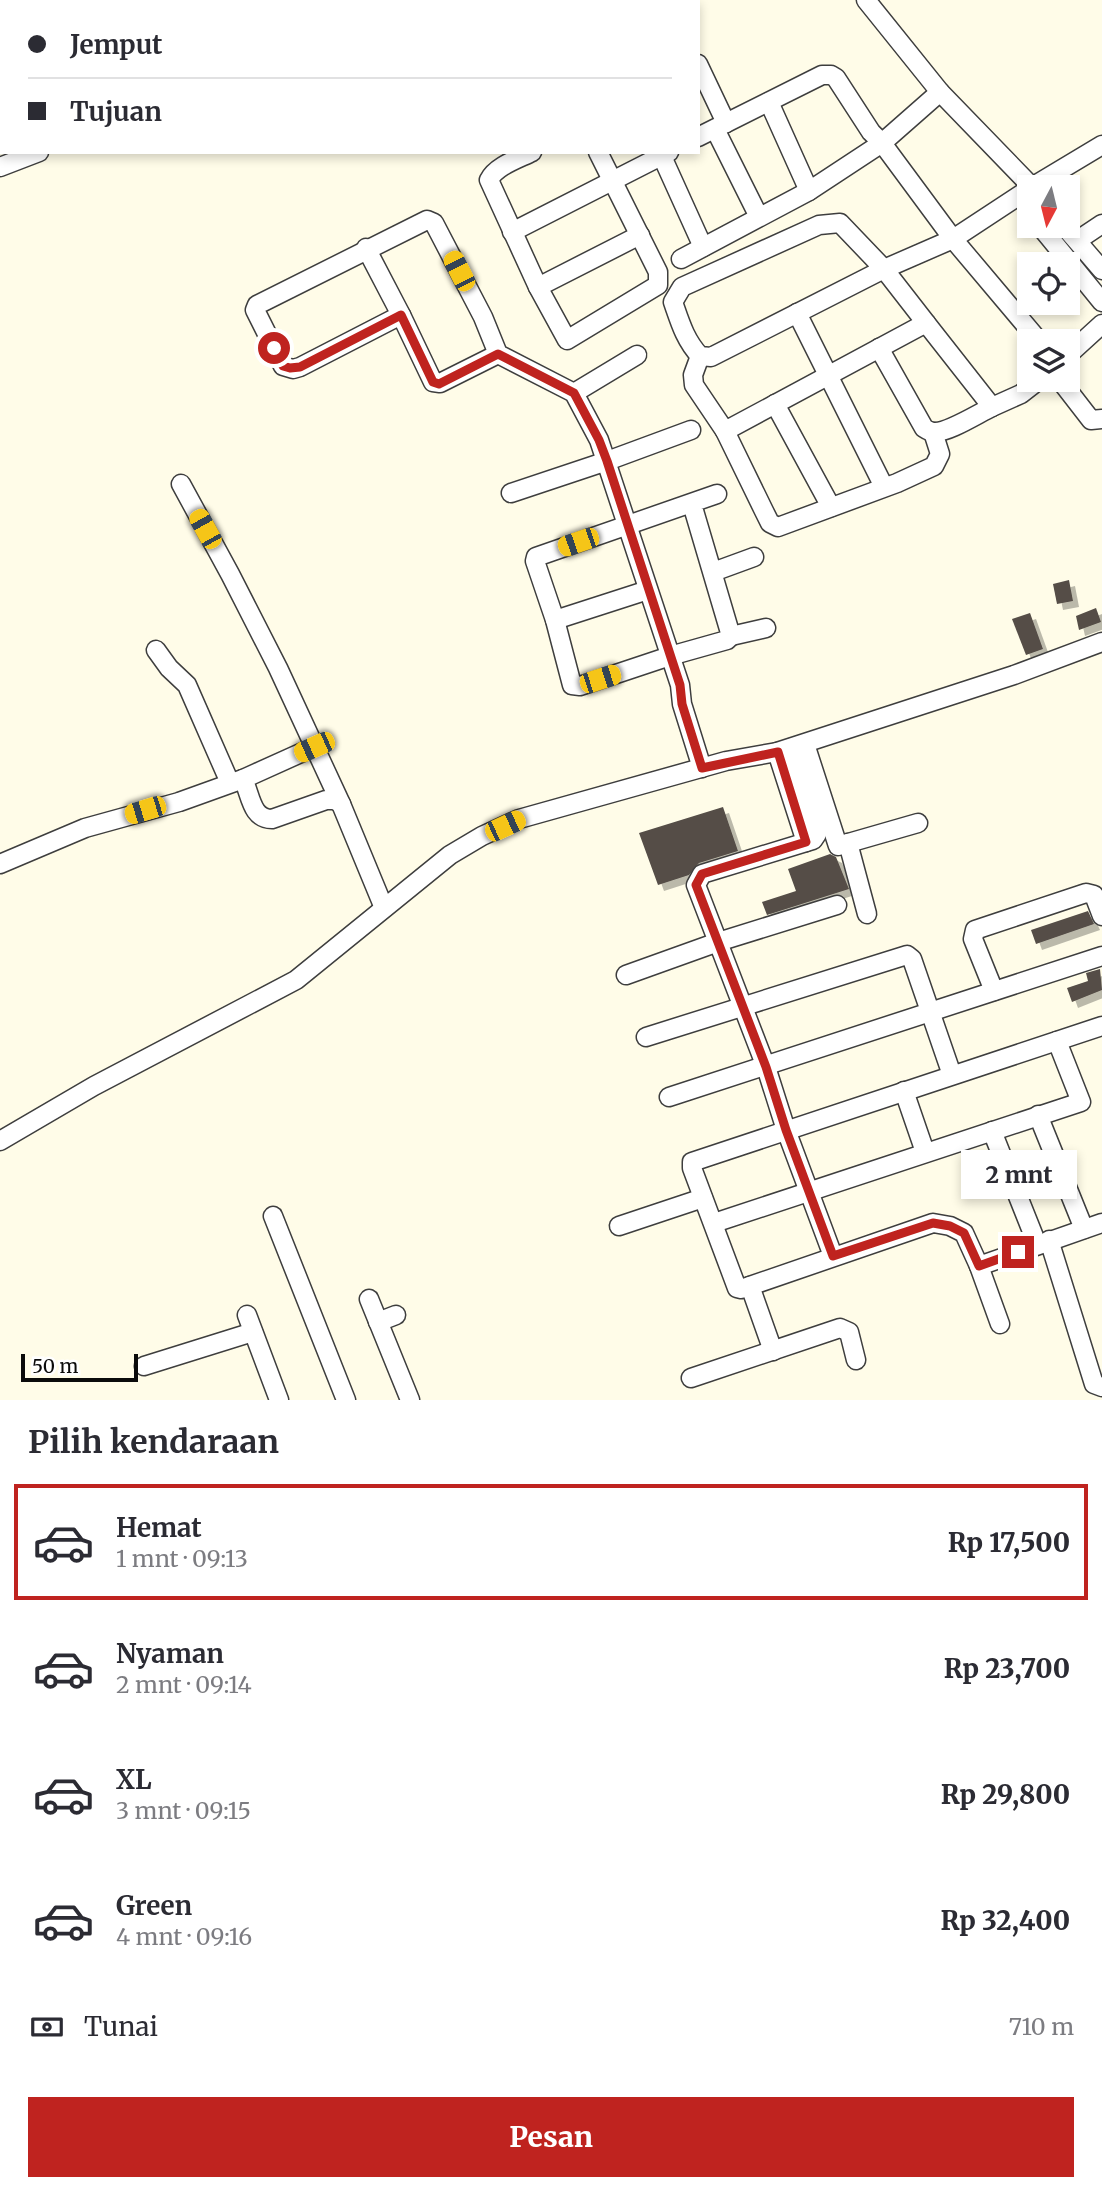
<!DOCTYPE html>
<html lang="id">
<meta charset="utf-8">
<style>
:root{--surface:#fff;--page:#f2f2f3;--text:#2b2b33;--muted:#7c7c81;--line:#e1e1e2;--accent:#bf231f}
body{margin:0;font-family:Merriweather,serif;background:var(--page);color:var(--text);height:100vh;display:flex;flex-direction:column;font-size:26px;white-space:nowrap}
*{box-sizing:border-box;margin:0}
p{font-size:23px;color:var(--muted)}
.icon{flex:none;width:38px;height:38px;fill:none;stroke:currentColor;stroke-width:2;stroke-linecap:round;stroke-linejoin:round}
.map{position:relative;height:1400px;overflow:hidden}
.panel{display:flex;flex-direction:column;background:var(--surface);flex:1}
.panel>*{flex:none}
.banner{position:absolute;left:0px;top:0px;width:700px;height:154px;box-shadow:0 4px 10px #0003;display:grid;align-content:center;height:154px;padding:0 28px;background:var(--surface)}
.needle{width:46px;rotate:187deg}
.tools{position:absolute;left:1017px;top:175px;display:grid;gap:14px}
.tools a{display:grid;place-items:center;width:63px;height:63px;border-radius:0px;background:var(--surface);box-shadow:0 4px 10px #0003;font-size:35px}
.scale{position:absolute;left:21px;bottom:18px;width:117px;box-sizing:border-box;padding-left:7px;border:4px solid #0b0b0b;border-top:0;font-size:19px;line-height:24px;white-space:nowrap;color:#0b0b0b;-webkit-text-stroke:5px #fff;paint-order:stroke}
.end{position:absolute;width:32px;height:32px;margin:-16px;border:9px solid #bf231f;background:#fff;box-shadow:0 0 0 4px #fff}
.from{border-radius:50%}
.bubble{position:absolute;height:49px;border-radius:0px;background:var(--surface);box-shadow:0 4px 10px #0003;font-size:23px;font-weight:800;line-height:49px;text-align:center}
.car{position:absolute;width:21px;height:42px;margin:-21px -10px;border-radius:9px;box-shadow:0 0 5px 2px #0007;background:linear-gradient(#f5c518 24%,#345 0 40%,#f5c518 0 76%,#345 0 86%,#f5c518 0)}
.banner b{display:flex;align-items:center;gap:24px;height:66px;font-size:26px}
.banner b+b{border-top:2px solid var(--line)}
.banner i{width:18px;height:18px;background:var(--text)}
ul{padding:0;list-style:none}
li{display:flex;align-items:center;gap:21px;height:116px;margin:0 14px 10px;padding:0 14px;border:4px solid transparent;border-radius:0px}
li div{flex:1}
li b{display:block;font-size:26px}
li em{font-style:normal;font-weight:800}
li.current{border-color:var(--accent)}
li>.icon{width:63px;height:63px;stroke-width:1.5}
h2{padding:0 28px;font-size:32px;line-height:84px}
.pay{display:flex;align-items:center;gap:18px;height:77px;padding:0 28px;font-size:26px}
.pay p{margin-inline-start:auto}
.action{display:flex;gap:14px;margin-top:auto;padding:14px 28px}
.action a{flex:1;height:80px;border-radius:0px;background:var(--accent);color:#fff;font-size:28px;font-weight:800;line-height:80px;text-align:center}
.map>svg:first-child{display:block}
.building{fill:#544d47;filter:url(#shadow)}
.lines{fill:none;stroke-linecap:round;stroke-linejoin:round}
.minor-casing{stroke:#3e3e3e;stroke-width:21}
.minor{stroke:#fff;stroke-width:18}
.route{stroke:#bf231f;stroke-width:9}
</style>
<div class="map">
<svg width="1102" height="1400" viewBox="0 0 1102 1400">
<defs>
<filter id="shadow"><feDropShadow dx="6" dy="6" stdDeviation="0" flood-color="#0004"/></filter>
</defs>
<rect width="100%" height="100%" fill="#fffce8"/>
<g class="building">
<path d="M 1069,580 L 1073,601 L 1057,604 L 1053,584 Z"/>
<path d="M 1096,608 L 1101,622 L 1079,630 L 1076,616 Z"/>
<path d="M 1030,613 L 1043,649 L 1026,655 L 1012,619 Z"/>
<path d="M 723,807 L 738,851 L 699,863 L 689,875 L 658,885 L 639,833 Z"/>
<path d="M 830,854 L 836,857 L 849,889 L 767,915 L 762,902 L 796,891 L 788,869 Z"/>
<path d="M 1088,911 L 1094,924 L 1036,944 L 1031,930 Z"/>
<path d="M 1100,969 L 1102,990 L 1072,1002 L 1067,988 L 1088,981 L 1086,973 Z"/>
</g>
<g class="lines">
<g class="minor-casing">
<g id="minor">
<path d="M 36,0 L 37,2"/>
<path d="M 866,0 L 940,92 L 1032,187"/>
<path d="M 204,2 L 209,0"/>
<path d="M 435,2 L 440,0"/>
<path d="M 491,2 L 499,0"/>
<path d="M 698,64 L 726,123"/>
<path d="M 0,76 L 2,75"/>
<path d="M 769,102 L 809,191"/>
<path d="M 715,129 L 759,217"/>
<path d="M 698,137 L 822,75 L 831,75 L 836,78 L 871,132 L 882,143 L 940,92"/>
<path d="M 532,152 C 518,159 496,166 489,180 L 538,287 L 567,340 L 658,285 L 658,272 L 598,152"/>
<path d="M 660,152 L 703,247"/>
<path d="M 0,167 L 39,152"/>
<path d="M 1032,187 L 1102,145"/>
<path d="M 1029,189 L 953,239 L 1039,341"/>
<path d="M 1040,226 L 1102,302"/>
<path d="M 1064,226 L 1102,270"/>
<path d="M 512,232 L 669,152"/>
<path d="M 1078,240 L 1102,224"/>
<path d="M 366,248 L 401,315 L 433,382 L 440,383 L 498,354"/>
<path d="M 681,259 L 809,191 L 882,143 L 953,239 L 884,269 L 711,357 L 700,356 C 685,340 680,322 673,302 L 682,287 L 819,225 L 840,223 L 884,269 L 926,323"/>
<path d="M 538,287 L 640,235"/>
<path d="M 797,313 L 884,487"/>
<path d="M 401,315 L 300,367 L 293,369 L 283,366 L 255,310 L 257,305 L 427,220 L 434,223 L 483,317 L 498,354 L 574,393 L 599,440 L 680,685 L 682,704 L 702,768"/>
<path d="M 879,348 L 924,428 C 927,430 930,432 934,432 C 948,433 979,413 992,407"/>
<path d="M 1068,355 L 1102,324"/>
<path d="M 700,356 L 693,375 L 694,385 L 725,431 L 926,323 L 992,407 L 1021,394 L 1039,380"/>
<path d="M 1060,380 L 1091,420 L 1102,419"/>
<path d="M 574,393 L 637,355"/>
<path d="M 775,404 L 831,507"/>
<path d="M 725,431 L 764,511 L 770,523 L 778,527 L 897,483 L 934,466 L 940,454 L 933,432"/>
<path d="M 181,484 L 230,574 L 278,668 L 341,804"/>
<path d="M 511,493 L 607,461 L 691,430"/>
<path d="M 692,504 L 731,636 L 727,640 L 670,656 L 580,686 L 572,685 L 555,620 L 535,561 L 536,557 L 717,494"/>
<path d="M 713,572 L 754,557"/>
<path d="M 555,620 L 648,590"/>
<path d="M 731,636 L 766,628"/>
<path d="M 156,650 L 169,668 L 187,685 L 230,783"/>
<path d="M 805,744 L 838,846 L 918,823"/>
<path d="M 791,748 L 817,834 L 813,840 L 702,874 L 696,885 L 766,1067 L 786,1130 L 833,1256"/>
<path d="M 777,752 L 806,842"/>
<path d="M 243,779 L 314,747"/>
<path d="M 848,843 L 867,914"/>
<path d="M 0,864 L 85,828 L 179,802 L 243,779 C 251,795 251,819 272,819 L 326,800 L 335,800 L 341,804 L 384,908"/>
<path d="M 626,975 L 718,942 L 837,905"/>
<path d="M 994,991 L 973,939 L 975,930 L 1086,893 L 1094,895 L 1102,916"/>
<path d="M 646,1037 L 907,955 L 912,959 L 952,1075"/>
<path d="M 904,1091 L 925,1152"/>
<path d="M 669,1097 L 1102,956"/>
<path d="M 1038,1115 L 1084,1229"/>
<path d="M 992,1131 L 1037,1244"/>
<path d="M 0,1141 L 94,1086 L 296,980 L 450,855 L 482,836 L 519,819 L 726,761 L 777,752 L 1014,675 L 1102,642"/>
<path d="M 273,1216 L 346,1400"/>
<path d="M 714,1223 L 1081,1102 L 1057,1041"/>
<path d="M 619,1226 L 703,1198"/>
<path d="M 1049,1240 L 1094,1384 L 1102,1387"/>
<path d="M 979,1266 L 1102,1223"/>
<path d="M 750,1286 L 773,1351"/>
<path d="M 369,1299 L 410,1400"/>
<path d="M 247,1315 L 279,1400"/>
<path d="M 378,1322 L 396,1315"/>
<path d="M 1000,1324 L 979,1266 L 964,1233 L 950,1226 L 933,1223 L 741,1289 L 737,1288 L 692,1168 L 692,1162 L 1102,1026"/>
<path d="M 144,1366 L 253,1332"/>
<path d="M 691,1378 L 840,1328 L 849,1332 L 856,1360"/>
</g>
</g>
<use href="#minor" class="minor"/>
</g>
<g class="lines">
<path class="route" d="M 274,348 L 283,366 L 290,368 L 300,367 L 401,315 L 433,382 L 439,384 L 498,354 L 574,393 L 599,440 L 607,461 L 680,685 L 682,704 L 702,768 L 778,752 L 806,842 L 702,874 L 696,885 L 766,1067 L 786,1130 L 833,1256 L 933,1223 L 950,1226 L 964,1233 L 979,1266 L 1018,1252"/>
</g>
</svg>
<div class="tools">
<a><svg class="needle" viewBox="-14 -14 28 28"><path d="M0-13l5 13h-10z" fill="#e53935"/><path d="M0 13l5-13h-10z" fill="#7c7c81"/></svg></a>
<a><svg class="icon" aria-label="locate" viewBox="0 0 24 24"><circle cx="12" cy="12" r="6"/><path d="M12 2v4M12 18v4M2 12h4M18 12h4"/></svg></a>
<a><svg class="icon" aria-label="layers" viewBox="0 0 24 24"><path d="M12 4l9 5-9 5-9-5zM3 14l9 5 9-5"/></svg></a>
</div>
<div class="scale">50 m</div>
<i class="end from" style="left:274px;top:348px"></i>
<i class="end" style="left:1018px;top:1252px"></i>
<div class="bubble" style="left:961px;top:1150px;width:116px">2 mnt</div>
<i class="car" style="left:459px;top:271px;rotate:333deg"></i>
<i class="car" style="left:205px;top:529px;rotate:331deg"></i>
<i class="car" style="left:578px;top:542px;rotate:251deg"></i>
<i class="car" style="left:600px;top:679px;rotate:72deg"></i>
<i class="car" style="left:314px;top:747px;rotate:246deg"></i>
<i class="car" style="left:145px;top:810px;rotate:253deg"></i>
<i class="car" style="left:505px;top:826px;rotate:65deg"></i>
<div class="banner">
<b><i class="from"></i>Jemput</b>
<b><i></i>Tujuan</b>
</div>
</div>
<section class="panel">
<h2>Pilih kendaraan</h2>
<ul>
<li class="current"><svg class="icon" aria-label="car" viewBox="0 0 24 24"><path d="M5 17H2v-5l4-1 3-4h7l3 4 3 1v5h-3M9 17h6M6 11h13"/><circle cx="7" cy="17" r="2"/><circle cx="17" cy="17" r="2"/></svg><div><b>Hemat</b><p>1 mnt · 09:13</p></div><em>Rp 17,500</em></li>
<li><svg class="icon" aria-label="car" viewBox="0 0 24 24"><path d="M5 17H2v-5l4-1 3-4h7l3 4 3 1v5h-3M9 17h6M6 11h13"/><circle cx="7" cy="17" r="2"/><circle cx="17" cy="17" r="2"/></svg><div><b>Nyaman</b><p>2 mnt · 09:14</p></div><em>Rp 23,700</em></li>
<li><svg class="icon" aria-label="car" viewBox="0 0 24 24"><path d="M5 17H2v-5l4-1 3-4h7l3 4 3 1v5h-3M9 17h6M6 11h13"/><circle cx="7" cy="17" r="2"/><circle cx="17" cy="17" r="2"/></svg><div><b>XL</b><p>3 mnt · 09:15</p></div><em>Rp 29,800</em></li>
<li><svg class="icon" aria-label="car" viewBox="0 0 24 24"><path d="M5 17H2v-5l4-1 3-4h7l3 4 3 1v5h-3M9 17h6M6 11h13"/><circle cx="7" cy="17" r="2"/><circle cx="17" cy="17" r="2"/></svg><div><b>Green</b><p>4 mnt · 09:16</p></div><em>Rp 32,400</em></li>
</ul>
<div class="pay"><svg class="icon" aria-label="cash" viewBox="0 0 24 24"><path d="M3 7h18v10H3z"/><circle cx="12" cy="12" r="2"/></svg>Tunai<p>710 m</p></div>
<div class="action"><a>Pesan</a></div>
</section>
